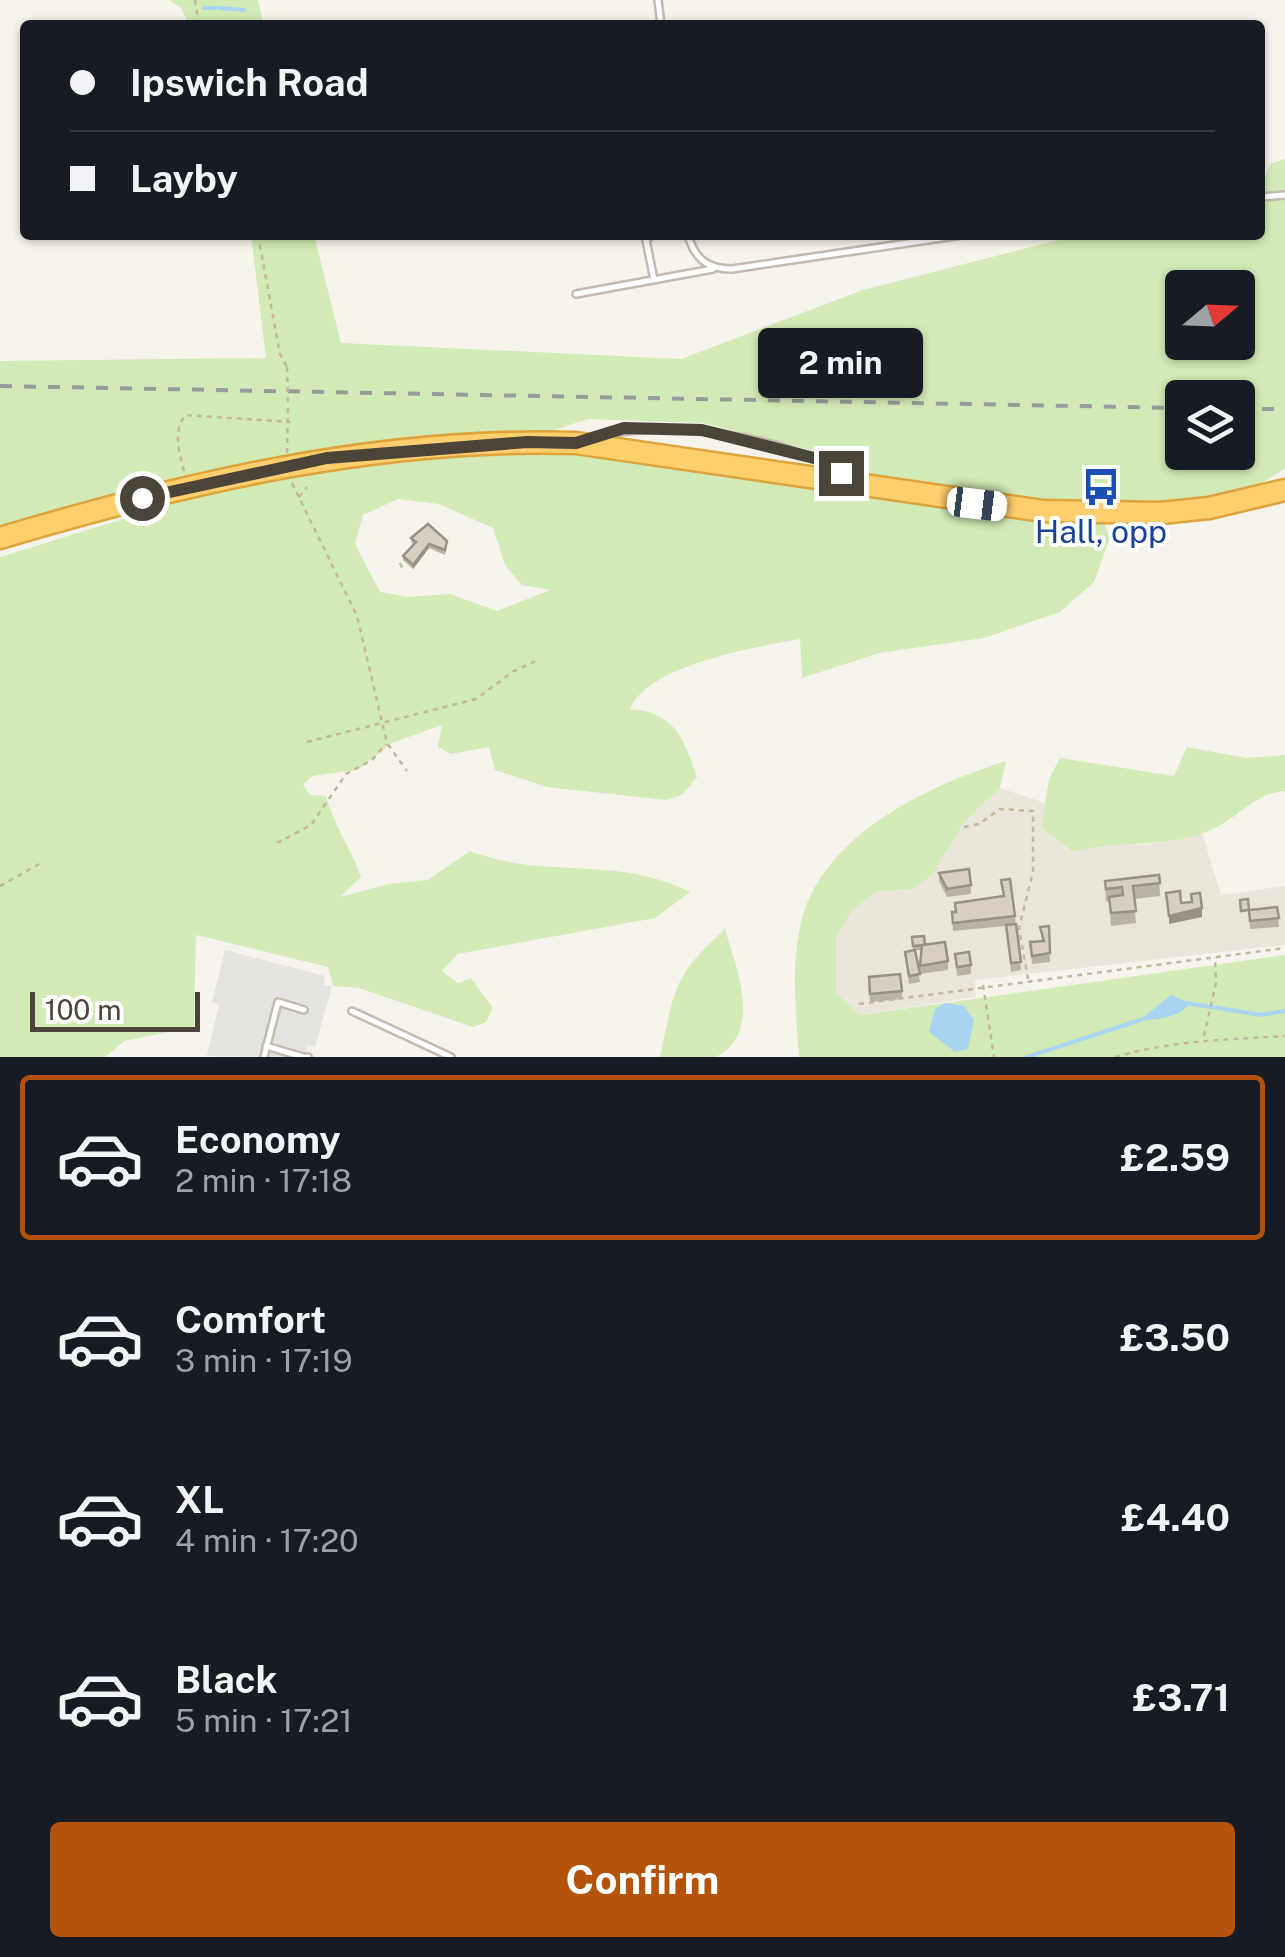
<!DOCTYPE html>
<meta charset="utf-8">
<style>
:root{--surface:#171b24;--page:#20242c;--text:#f1f3f6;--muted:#9ea1a6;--line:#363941;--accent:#b45309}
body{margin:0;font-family:"Public Sans",sans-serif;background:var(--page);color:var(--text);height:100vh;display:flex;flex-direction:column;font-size:38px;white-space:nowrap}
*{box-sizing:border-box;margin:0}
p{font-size:32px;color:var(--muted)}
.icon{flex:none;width:55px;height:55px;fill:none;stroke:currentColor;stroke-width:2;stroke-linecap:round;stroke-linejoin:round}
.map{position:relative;height:1057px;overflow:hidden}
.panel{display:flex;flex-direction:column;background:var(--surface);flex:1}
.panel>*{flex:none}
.hud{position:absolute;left:20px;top:20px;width:1245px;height:220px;border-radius:10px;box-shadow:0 2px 8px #0004;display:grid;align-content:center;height:220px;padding:0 50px;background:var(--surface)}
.needle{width:65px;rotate:71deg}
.tools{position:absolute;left:1165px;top:270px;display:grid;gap:20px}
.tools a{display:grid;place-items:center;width:90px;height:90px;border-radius:10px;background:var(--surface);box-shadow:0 2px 8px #0004;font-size:50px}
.scale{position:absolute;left:30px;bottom:25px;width:170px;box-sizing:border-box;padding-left:10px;border:5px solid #4b4439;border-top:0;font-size:28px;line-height:35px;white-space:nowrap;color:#4b4439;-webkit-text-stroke:8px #fff;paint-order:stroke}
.end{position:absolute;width:45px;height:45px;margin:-22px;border:12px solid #4b4439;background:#fff;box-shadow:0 0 0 5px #fff}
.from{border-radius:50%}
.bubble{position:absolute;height:70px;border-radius:10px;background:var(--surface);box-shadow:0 2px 8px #0004;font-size:32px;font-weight:700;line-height:70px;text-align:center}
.car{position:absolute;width:30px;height:60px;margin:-30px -15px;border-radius:12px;box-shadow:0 0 8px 2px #0007;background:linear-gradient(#fff 24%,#345 0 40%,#fff 0 76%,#345 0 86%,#fff 0)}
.hud b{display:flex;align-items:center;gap:35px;height:95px;font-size:38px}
.hud b+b{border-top:2px solid var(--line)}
.hud i{width:25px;height:25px;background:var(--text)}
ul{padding:18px 0 0;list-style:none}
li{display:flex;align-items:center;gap:30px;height:165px;margin:0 20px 15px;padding:0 30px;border:5px solid transparent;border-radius:10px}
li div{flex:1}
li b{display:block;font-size:38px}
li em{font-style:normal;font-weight:700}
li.selected{border-color:var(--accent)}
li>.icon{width:90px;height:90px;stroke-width:1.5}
.action{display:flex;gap:20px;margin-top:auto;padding:20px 50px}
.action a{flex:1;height:115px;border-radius:10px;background:var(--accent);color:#fff;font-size:40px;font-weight:700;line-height:115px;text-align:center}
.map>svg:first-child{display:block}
.residential{fill:#eae5da}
.green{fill:#d2eab5;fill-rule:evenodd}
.parking{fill:#e5e3e0}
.water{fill:#a9d4f2}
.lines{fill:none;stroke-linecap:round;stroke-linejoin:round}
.stream{stroke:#a9d4f2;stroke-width:4}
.lane-casing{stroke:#c2bbae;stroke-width:10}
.highway-casing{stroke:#e0a43c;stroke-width:25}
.path{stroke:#c4b79f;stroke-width:2.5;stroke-dasharray:5 5;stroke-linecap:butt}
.lane{stroke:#fff;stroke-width:5}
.highway{stroke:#ffcf6e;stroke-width:20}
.rail{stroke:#9a9a9a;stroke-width:4;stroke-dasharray:12 12;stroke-linecap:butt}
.path-bridge{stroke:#c4b79f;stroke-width:2.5;stroke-dasharray:5 5;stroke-linecap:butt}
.wall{fill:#bab2a6}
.shaded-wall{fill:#979187}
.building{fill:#d8cfc1;stroke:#979187;stroke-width:2.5}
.route{stroke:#4b4439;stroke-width:12}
.labels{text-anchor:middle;stroke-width:8;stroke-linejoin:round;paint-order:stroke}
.transit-label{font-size:32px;fill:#164399;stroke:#fff}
</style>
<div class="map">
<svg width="1285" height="1057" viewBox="0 0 1285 1057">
<rect width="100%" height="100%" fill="#f6f3ec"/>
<path class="residential" d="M 1000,788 L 1045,803 L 1041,827 L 1071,852 L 1105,842 L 1146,845 L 1202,833 L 1221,895 L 1285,886 L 1285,945 L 975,980 L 976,997 L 860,1015 L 836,993 L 834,974 L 836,937 L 852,909 L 876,892 L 912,889 L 964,822 Z"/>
<g class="green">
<path d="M 169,0 L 258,0 L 264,25 L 189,25 L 181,8 Z"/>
<path d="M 1285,159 L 1285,469 L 1247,492 L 1207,499 L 1159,504 L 1022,501 L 860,479 L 822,453 L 703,423 L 588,419 L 539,435 L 189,476 L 0,528 L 0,361 L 266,358 L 251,235 L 314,235 L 341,343 L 681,359 L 863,290 L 1078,235 L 1260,235 L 1260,188 L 1270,164 ZM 1182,288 L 1238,288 L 1238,342 L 1182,342 ZM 1182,398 L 1238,398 L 1238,452 L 1182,452 Z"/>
<path d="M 542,447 L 1103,521 L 1110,538 L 1094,582 L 1060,612 L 984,638 L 879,653 L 802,678 L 800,639 C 755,647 648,665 630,709 C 674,712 684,738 697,777 L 682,795 L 666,800 L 547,787 L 495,770 L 489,747 L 451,754 L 438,747 L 442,725 L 392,743 L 357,770 L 312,776 L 303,785 L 310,795 L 326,796 C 334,826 351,848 361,877 L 340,897 L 389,884 L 428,880 L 470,851 C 545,880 619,855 690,892 L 655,918 L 458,954 L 442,971 L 458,983 L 471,978 L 493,1008 L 486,1022 L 473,1027 L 359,988 L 333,986 L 328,967 L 196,935 L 194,1027 L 124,1041 L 105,1057 L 0,1057 L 0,557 L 233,485 L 336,463 ZM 398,499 L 439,504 L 493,528 L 505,565 L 522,585 L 550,590 L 497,611 L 450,594 L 408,597 L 380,592 L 355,544 L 363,515 Z"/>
<path d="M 1187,747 L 1246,758 L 1285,755 L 1285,791 C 1254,794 1242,814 1217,827 C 1171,851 1119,838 1072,852 L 1041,827 L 1049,779 L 1060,758 L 1174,776 Z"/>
<path d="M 1006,761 L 1000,788 L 964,822 L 932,875 L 912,889 L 876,892 L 852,910 L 836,937 L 836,993 L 860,1015 L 1285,955 L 1285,1057 L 799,1057 C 796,1014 791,969 800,927 C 819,836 927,786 1006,761 Z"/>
<path d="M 725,929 C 736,968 764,1032 716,1057 L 660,1057 C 675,989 672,977 725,929 Z"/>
</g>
<path class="parking" d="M 225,950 L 325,976 L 324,985 L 332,987 L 315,1047 L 308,1045 L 305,1057 L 207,1056 L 219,1004 L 212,1002 Z"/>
<g class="water">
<path d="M 1171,995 L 1190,1003 C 1178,1020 1155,1018 1137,1022 Z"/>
<path d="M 945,1003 L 964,1006 L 974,1020 L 968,1049 L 955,1052 L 929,1032 L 935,1009 Z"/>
</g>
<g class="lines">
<g class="stream">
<path d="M 204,8 L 216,8"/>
<path d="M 220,8 L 244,10"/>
<path d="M 1186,1003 L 1261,1015 L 1285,1011"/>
<path d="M 1027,1057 L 1140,1020"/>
</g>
<g class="lane-casing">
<g id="lane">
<path d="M 658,0 L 661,25"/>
<path d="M 1260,197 L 1285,195"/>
<path d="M 652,235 L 646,240 L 654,280"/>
<path d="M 688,235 C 695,259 707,269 732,269 L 962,235"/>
<path d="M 576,294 L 713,269"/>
<path d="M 593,438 C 658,417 786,436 843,474"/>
<path d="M 352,1011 L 451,1057"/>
<path d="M 266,1046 L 303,1057"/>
<path d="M 264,1057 L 278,1002 L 304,1010"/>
<path d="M 306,1057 L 308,1057"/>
</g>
</g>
<g class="highway-casing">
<path id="highway" d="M 0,538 C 188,482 379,437 576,443 L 1043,511 L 1161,513 L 1209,508 L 1285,490"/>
</g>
<g class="path">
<path d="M 195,0 L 199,25"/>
<path d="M 258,235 L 280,354 L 287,367"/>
<path d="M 287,453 L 288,404"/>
<path d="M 184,471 C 179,451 173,432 185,415 L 290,422"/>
<path d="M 292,483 L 357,616 L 387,743 L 407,771"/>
<path d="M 299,497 L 307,487"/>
<path d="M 400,563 L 404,572"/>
<path d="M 307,742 L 476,699 L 512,672 L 540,659"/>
<path d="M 964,827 L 979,824 L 1000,809 L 1033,811 L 1033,872 L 1019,928 L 1028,979"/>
<path d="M 277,843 L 311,825 L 346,774 L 372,760 L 386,744"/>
<path d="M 0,886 L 43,862"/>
<path d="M 983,985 L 994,1057"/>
<path d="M 859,1004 L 1285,948"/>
<path d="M 1204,1036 L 1216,983 L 1215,957"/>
<path d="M 1115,1057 C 1175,1040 1224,1040 1285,1036"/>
</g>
<use href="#lane" class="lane"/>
<use href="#highway" class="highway"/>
<g class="rail">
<path d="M 0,386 L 1182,408"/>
<path d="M 1238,409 L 1285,409"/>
</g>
<path class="path-bridge" d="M 287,367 L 288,404"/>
</g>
<g class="wall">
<path d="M 411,538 L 447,546 L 445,555 L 429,548 L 413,569 L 403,560 L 403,556 L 414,545 L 411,542 Z"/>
<path d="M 939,873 L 971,885 L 971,894 L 947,897 L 939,881 Z"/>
<path d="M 1159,875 L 1160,896 L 1134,899 L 1136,923 L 1111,926 L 1109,901 L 1106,902 L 1105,881 Z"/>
<path d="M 1001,880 L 1015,916 L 1021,970 L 1011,972 L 1006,926 L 953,931 L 952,912 L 955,912 L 955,903 L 1003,896 Z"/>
<path d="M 1277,907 L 1279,927 L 1250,929 L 1249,910 Z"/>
<path d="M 1049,926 L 1050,962 L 1032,964 L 1030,942 L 1042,941 L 1040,927 Z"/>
<path d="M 912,937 L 948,961 L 948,970 L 920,974 L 921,950 L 915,950 L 920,982 L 909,984 L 905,952 L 913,950 Z"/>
<path d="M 955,954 L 971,965 L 971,974 L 957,976 Z"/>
<path d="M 869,977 L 902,991 L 902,999 L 870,1002 Z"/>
</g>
<g class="shaded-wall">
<path d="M 429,544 L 429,548 L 413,569 L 413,565 Z"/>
<path d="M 1202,908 L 1202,917 L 1169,924 L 1169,916 Z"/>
</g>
<g class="building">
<path d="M 428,524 L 447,541 L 445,550 L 429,544 L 413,565 L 403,556 L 416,542 L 411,538 Z"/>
<path d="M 969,869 L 971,885 L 947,889 L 939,873 Z"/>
<path d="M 1159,875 L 1160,883 L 1133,886 L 1136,911 L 1111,913 L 1109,897 L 1123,895 L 1122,887 L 1106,889 L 1105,881 Z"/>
<path d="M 1010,879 L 1015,916 L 953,923 L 952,912 L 956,912 L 955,903 L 1004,896 L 1001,880 Z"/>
<path d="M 1180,891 L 1181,903 L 1192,902 L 1191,894 L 1200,893 L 1202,908 L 1169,916 L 1166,893 Z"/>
<path d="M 1248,899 L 1249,910 L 1241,911 L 1240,900 Z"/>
<path d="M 1277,907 L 1279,918 L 1250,921 L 1249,910 Z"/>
<path d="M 1016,924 L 1021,962 L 1011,963 L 1006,925 Z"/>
<path d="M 1049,926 L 1050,953 L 1032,956 L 1030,942 L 1044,941 L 1040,927 Z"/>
<path d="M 924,936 L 925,945 L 913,946 L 912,937 Z"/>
<path d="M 945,942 L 948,961 L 920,966 L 922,945 Z"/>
<path d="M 915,950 L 920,974 L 909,976 L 905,952 Z"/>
<path d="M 969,952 L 971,965 L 957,967 L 955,954 Z"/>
<path d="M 900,974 L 902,991 L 870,994 L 869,977 Z"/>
</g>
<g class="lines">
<path class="route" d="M 142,498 L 327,458 L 527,442 L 576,443 L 624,428 L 702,430 L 822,460 L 841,473"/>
</g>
<defs>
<g id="bus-bare" transform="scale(3)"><path d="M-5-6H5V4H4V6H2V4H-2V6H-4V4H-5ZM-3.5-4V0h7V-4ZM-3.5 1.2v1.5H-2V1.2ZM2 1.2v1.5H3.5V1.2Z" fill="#1a4fb4" stroke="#fff" stroke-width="2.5" paint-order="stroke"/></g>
</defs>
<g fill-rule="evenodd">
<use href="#bus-bare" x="1101" y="487"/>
</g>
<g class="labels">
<g class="transit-label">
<text x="1101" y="543">Hall, opp</text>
</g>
</g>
</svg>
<div class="tools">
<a><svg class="needle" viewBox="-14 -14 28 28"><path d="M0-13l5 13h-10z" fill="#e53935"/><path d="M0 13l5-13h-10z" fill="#9ea1a6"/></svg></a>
<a><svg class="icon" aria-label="layers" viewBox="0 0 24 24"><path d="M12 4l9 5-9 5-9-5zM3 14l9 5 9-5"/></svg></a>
</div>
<div class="scale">100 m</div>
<i class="end from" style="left:142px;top:498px"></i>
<i class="end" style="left:841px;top:473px"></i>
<div class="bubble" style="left:758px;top:328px;width:165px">2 min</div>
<i class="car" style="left:977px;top:504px;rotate:97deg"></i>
<div class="hud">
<b><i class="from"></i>Ipswich Road</b>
<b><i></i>Layby</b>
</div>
</div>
<section class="panel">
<ul>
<li class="selected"><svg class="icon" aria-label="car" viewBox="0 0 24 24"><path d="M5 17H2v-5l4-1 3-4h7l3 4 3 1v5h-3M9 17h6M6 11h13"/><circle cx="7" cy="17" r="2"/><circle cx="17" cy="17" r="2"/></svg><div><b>Economy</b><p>2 min · 17:18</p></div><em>£2.59</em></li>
<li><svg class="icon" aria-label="car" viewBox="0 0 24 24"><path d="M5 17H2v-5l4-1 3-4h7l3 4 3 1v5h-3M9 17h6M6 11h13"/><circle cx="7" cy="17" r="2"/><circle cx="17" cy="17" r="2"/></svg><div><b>Comfort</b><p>3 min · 17:19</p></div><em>£3.50</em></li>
<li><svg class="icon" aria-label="car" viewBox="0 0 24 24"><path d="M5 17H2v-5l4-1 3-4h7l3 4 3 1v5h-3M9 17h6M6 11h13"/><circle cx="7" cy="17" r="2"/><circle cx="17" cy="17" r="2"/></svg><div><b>XL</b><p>4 min · 17:20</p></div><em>£4.40</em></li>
<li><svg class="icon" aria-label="car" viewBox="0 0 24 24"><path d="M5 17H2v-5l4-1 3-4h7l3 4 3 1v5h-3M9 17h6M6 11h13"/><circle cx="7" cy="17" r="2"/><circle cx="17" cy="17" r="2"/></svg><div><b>Black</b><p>5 min · 17:21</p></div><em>£3.71</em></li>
</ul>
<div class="action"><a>Confirm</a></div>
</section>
